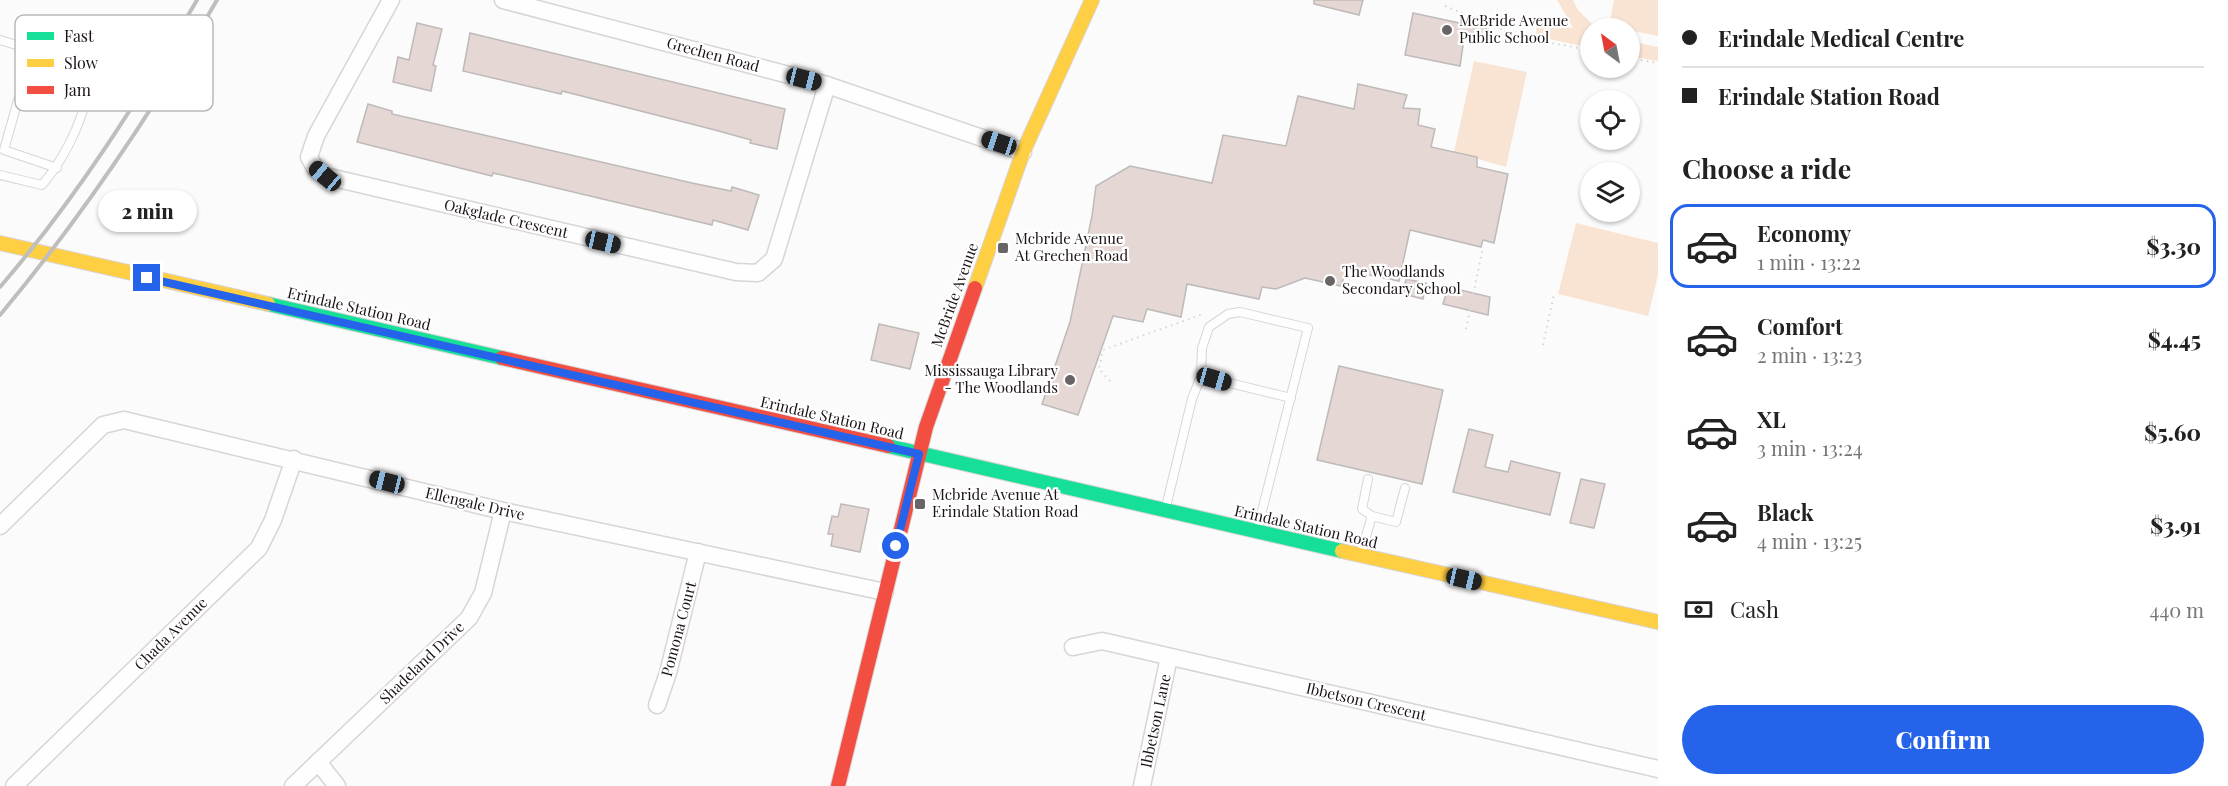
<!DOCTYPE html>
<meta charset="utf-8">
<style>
:root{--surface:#fff;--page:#f2f2f2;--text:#222;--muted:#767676;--line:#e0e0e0;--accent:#2563eb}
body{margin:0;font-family:"Playfair Display",serif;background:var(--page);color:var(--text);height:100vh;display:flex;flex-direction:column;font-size:22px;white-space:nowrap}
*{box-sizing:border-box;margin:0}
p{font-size:20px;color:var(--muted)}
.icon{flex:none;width:33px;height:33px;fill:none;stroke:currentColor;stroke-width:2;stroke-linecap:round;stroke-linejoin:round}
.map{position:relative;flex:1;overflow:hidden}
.side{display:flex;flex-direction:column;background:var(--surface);width:570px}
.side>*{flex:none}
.top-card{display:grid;align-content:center;height:132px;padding:0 24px;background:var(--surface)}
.needle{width:39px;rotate:328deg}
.fabs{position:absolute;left:1580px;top:18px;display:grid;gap:12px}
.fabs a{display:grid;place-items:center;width:60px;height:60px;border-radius:50%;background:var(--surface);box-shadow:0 2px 4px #0004;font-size:30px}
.end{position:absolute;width:27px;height:27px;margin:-14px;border:8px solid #2563eb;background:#fff;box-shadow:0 0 0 3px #fff}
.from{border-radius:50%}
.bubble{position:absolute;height:42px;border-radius:21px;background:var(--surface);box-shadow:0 2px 4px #0004;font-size:20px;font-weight:800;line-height:42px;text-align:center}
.car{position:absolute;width:18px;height:36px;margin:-18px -9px;border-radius:8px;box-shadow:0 0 4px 2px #0007;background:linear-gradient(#222 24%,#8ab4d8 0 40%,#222 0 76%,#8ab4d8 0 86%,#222 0)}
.top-card b{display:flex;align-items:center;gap:21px;height:57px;font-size:22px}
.top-card b+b{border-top:2px solid var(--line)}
.top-card i{width:15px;height:15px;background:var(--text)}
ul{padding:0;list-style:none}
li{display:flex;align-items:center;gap:18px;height:84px;margin:0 12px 9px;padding:0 12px;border:3px solid transparent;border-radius:18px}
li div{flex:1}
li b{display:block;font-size:22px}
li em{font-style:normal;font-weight:800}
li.selected{border-color:var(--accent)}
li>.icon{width:54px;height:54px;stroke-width:1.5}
h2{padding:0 24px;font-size:27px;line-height:72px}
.pay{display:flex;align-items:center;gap:15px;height:66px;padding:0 24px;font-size:22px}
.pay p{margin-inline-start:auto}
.primary-button{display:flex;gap:12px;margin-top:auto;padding:12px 24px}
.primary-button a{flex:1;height:69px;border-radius:36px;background:var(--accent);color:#fff;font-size:24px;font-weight:800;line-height:69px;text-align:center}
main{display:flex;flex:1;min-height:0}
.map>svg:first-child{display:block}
.green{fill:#f9e4d3}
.building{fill:#e4d7d4;stroke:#bebab9;stroke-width:1.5}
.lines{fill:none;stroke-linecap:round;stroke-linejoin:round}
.lane-casing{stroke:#d9d4d5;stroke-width:10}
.street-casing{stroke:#d9d4d5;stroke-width:19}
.fast-casing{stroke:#d9d4d5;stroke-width:16}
.slow-casing{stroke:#d9d4d5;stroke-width:16}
.jam-casing{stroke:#d9d4d5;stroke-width:16}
.path{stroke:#d5d5d5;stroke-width:2;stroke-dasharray:1.5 4.5;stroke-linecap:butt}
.lane{stroke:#fefefe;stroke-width:8}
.street{stroke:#fefefe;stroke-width:16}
.fast{stroke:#16e098;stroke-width:14}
.slow{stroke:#ffcf43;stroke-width:14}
.jam{stroke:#f24e42;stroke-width:14}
.rail{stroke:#bfbebe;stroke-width:4}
.route{stroke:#2563eb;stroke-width:8}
.poi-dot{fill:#696465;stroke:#fff;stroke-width:2}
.labels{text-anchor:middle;stroke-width:4.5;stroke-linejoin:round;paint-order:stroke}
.poi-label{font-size:15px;fill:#1b1214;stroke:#fff;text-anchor:start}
.street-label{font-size:15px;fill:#1b1214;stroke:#fff}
.key{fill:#fff;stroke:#bbb8b8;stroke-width:1.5}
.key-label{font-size:16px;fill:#1b1214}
</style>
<main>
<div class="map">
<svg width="1658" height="786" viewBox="0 0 1658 786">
<rect width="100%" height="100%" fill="#fbfbfb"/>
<g class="green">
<path d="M 1557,0 L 1573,0 L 1578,10 L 1596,28 L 1590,28 L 1590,48 L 1536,36 L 1537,21 L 1573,28 Z"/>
<path d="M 1614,0 L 1658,0 L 1658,36 L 1609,26 Z"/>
<path d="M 1629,41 L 1658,47 L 1658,61 L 1629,56 Z"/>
<path d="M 1474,61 L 1527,72 L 1506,167 L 1454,152 Z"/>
<path d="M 1576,223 L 1658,243 L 1658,275 L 1648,316 L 1558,294 Z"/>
</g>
<g class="building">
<path d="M 1314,0 L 1363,0 L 1359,15 L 1314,4 Z"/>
<path d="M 1413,13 L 1488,29 L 1486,44 L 1464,39 L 1460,66 L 1405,55 Z"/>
<path d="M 417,23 L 442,29 L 433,65 L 436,66 L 431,91 L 393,82 L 398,57 L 409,60 Z"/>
<path d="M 470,33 L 785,109 L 777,149 L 750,143 L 751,140 L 715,130 L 562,91 L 561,94 L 463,71 Z"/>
<path d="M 1358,84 L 1407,95 L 1403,108 L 1420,109 L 1418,125 L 1435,129 L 1431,147 L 1477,157 L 1477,167 L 1508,174 L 1494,243 L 1483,240 L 1481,247 L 1410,230 L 1399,281 L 1346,270 L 1341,286 L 1305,278 L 1276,289 L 1262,287 L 1259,299 L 1187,284 L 1181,317 L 1147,309 L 1143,322 L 1113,316 L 1078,415 L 1042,404 L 1070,322 L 1092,216 L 1096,186 L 1130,166 L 1212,183 L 1223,135 L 1286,146 L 1298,96 L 1354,109 Z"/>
<path d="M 368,104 L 392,111 L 392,114 L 436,124 L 692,183 L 731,191 L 732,187 L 759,195 L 748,230 L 713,220 L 712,225 L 493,173 L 492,176 L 464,169 L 357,142 Z"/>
<path d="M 1406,279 L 1426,283 L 1423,299 L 1403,294 Z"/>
<path d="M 1448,287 L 1490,297 L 1488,315 L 1443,304 Z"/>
<path d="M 879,324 L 919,333 L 910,369 L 871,360 Z"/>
<path d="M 1339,366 L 1443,390 L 1422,484 L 1317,460 Z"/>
<path d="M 1469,429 L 1493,435 L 1485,467 L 1508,472 L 1511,461 L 1560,473 L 1550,515 L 1453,492 Z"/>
<path d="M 1581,479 L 1605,484 L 1594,528 L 1570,523 Z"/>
<path d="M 841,504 L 869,509 L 860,552 L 831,546 L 833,534 L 828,534 L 832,516 L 838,517 Z"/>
</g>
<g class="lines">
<g class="lane-casing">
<g id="lane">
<path d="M 0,40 L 93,68 C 87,110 70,152 42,185 L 0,175"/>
<path d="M 32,50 L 4,150 L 57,168"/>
<path d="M 1201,376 L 1291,398"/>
<path d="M 1368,479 L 1362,509 L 1372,516 L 1396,522 L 1405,488"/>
<path d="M 1165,511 L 1192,399 L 1201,376 L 1202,348 L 1209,327 L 1228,314 L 1240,312 L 1308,328 L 1257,531"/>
<path d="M 1361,553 L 1372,516"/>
</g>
</g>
<g class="street-casing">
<g id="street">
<path d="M 391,0 L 316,136 L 309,157 L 315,168 L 325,176 L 736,272 L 758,273 L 774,259 L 827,85"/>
<path d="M 503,0 L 827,85 L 1023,152"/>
<path d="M 0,526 L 103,425 L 124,420 L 503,511 L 885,592"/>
<path d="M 1073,647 L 1102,641 L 1658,769"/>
<path d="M 657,705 L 668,673 L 698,552"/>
<path d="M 318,762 L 337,786"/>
<path d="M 14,786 L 259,548 L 273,520 L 294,459"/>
<path d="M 293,786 L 469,618 L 483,593 L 503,511"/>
<path d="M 1142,786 L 1169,657"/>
</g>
</g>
<g class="fast-casing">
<g id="fast">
<path d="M 268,304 L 502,358"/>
<path d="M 888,446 L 1342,551"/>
</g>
</g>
<g class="slow-casing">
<g id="slow">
<path d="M 0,243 L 268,304"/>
<path d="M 975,288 L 1023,152 L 1092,0"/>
<path d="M 1342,551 L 1658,622"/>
</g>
</g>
<g class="jam-casing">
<g id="jam">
<path d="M 502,358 L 888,446"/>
<path d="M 838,786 L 926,427 L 975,288"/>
</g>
</g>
<g class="path">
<path d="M 1445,6 L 1524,38 L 1590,50"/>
<path d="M 1629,58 L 1658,63"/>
<path d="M 1466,329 L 1483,247"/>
<path d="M 1543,345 L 1554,294"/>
<path d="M 1110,381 L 1099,369 L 1103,350 L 1203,314"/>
</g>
<use href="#lane" class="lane"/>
<use href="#street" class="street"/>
<use href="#fast" class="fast"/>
<use href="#slow" class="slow"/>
<use href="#jam" class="jam"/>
<g class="rail">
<path d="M 0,287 C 76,199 138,101 197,0"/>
<path d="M 0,315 C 82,217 153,111 217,0"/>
</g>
</g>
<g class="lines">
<path class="route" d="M 147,278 L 919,454 L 896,546"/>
</g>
<g class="poi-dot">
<circle cx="1447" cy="30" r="6"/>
<rect x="997" y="242" width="12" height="12" rx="3"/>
<circle cx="1330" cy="281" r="6"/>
<circle cx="1070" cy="380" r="6"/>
<rect x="914" y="498" width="12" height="12" rx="3"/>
</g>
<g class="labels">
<g class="poi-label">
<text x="1459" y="26">McBride Avenue<tspan x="1459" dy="17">Public School</tspan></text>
<text x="1015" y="244">Mcbride Avenue<tspan x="1015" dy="17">At Grechen Road</tspan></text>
<text x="1342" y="277">The Woodlands<tspan x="1342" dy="17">Secondary School</tspan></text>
<text x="1058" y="376" text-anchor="end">Mississauga Library<tspan x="1058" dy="17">- The Woodlands</tspan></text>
<text x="932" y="500">Mcbride Avenue At<tspan x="932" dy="17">Erindale Station Road</tspan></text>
</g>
<g class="street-label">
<text transform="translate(713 55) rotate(15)" y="5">Grechen Road</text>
<text transform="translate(506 219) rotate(13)" y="5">Oakglade Crescent</text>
<text transform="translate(955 295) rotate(-70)" y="5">McBride Avenue</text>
<text transform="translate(359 309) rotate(13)" y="5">Erindale Station Road</text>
<text transform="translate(832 418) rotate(13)" y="5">Erindale Station Road</text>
<text transform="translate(475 504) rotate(13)" y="5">Ellengale Drive</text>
<text transform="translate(1306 527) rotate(13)" y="5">Erindale Station Road</text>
<text transform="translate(679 629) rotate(-75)" y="5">Pomona Court</text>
<text transform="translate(171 634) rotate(-45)" y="5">Chada Avenue</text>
<text transform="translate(422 663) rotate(-44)" y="5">Shadeland Drive</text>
<text transform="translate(1366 702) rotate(13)" y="5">Ibbetson Crescent</text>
<text transform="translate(1156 721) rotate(-78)" y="5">Ibbetson Lane</text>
</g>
</g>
<rect x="15" y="15" width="198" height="96" rx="9" class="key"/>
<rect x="27" y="32" width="27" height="8" fill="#16e098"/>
<rect x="27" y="59" width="27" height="8" fill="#ffcf43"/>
<rect x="27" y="86" width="27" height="8" fill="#f24e42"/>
<g class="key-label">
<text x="64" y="42">Fast</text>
<text x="64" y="69">Slow</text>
<text x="64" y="96">Jam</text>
</g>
</svg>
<div class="fabs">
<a><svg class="needle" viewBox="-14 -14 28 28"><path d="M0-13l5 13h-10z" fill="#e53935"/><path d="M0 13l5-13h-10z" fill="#767676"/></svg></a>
<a><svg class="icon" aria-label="locate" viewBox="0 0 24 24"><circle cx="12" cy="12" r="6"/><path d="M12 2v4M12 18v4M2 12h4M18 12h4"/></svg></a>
<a><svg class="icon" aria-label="layers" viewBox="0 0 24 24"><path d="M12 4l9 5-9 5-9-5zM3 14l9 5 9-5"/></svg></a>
</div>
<i class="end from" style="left:896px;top:546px"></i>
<i class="end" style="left:147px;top:278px"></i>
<div class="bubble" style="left:98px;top:190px;width:99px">2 min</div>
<i class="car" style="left:804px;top:79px;rotate:104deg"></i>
<i class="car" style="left:999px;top:143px;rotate:288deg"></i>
<i class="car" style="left:325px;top:176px;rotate:310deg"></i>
<i class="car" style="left:603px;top:242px;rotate:103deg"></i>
<i class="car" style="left:1214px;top:379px;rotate:106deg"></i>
<i class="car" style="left:387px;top:482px;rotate:284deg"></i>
<i class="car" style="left:1464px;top:579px;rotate:103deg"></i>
</div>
<section class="side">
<div class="top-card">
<b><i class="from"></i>Erindale Medical Centre</b>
<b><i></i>Erindale Station Road</b>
</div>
<h2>Choose a ride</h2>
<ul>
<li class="selected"><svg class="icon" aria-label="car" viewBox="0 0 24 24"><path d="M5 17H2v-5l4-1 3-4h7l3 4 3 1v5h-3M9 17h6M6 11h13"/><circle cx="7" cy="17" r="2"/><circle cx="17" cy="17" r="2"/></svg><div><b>Economy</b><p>1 min · 13:22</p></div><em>$3.30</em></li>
<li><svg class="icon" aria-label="car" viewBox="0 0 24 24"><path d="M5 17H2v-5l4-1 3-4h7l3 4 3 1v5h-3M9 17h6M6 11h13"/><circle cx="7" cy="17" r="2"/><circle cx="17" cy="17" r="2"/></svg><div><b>Comfort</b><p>2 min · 13:23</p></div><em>$4.45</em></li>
<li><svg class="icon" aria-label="car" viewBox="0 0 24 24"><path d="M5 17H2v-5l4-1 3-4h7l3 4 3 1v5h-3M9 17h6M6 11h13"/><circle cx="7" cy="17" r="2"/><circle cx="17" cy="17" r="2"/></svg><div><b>XL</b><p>3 min · 13:24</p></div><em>$5.60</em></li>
<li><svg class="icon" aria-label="car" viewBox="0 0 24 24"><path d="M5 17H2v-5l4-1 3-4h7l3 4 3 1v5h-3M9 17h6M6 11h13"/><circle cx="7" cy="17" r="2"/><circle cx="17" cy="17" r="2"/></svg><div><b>Black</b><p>4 min · 13:25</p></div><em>$3.91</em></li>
</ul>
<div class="pay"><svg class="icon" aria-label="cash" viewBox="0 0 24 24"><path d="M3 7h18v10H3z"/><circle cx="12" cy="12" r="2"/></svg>Cash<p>440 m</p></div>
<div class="primary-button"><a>Confirm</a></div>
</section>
</main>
